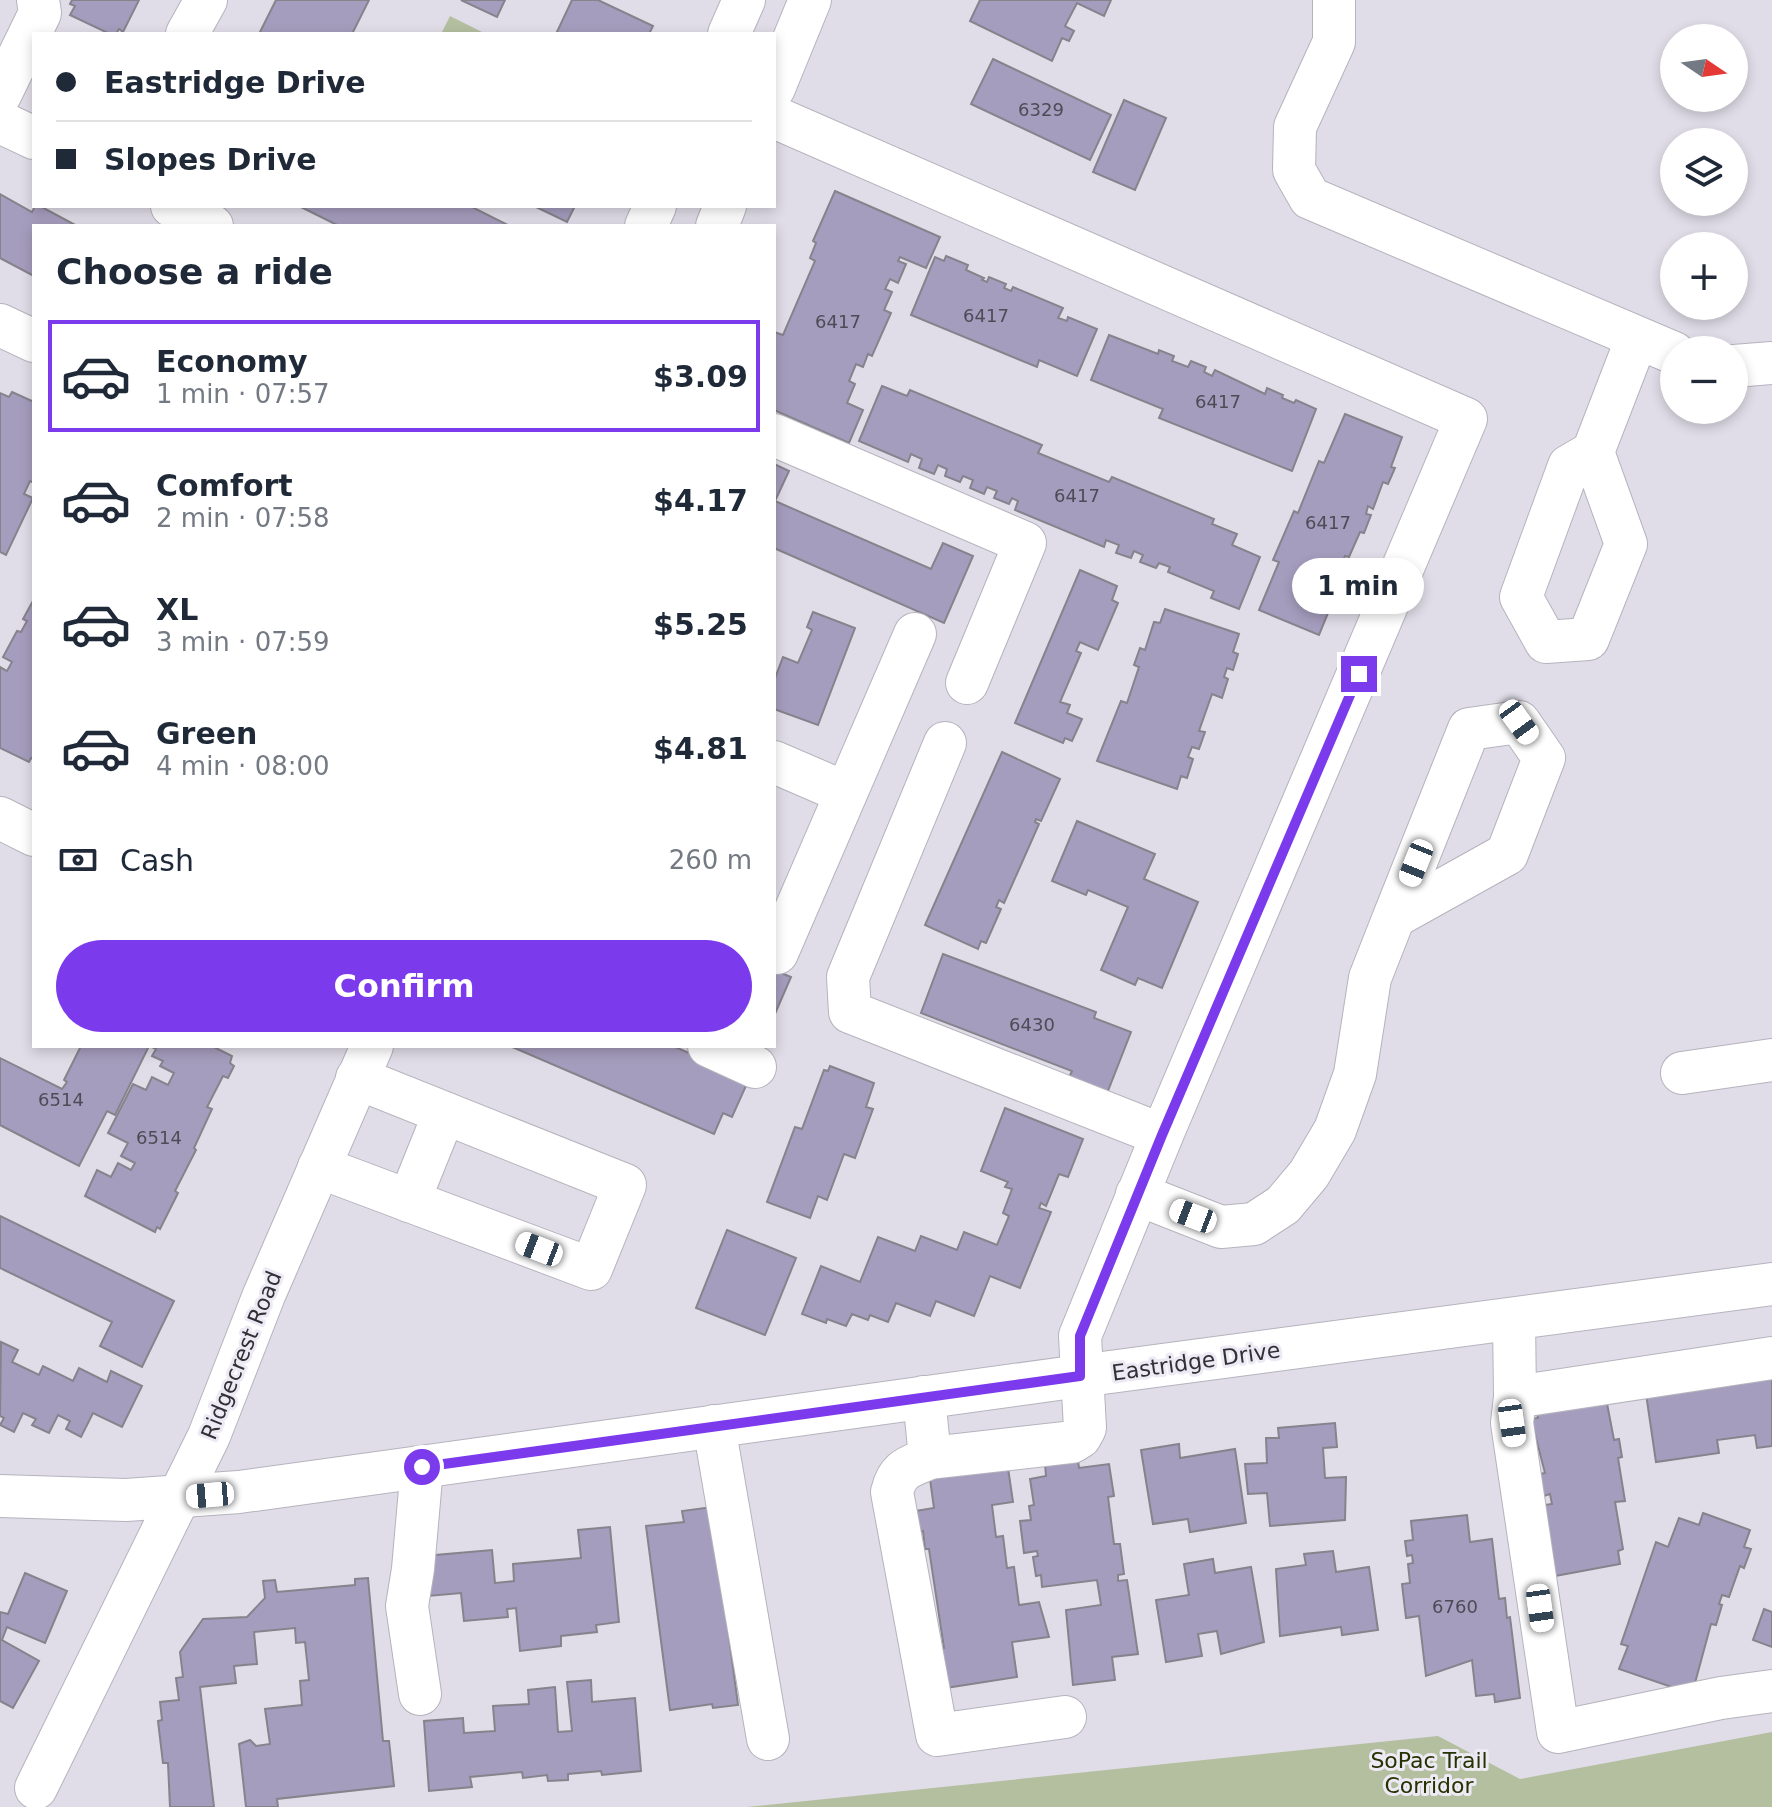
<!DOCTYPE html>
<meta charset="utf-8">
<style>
:root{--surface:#fff;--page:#f6f6f7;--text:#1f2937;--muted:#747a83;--line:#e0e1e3;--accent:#7c3aed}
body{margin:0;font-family:"DejaVu Sans",sans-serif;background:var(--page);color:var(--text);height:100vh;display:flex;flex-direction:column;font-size:30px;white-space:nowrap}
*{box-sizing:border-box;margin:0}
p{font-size:26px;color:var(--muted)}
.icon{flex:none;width:44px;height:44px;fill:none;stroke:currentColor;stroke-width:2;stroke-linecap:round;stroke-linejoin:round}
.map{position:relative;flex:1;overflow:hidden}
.details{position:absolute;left:32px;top:224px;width:744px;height:824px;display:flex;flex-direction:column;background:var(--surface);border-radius:0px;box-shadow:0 4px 12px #0003}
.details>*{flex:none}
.banner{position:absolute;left:32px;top:32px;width:744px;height:176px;border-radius:0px;box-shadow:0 4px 12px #0003;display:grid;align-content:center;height:176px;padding:0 24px;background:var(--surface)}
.needle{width:52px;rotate:103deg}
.tools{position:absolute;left:1660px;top:24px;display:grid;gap:16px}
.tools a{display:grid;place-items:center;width:88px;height:88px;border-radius:50%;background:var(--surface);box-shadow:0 4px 12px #0003;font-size:40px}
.end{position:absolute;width:36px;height:36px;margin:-18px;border:10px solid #7c3aed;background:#fff;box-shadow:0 0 0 4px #fff}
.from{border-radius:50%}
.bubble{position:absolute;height:56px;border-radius:28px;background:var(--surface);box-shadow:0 4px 12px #0003;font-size:26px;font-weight:700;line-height:56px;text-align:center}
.car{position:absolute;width:24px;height:48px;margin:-24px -12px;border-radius:10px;box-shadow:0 0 6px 2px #0007;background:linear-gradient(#fff 24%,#345 0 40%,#fff 0 76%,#345 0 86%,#fff 0)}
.banner b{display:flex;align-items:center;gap:28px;height:76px;font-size:30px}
.banner b+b{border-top:2px solid var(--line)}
.banner i{width:20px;height:20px;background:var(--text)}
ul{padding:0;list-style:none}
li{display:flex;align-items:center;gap:24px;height:112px;margin:0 16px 12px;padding:0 8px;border:4px solid transparent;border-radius:0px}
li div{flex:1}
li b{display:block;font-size:30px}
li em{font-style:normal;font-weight:700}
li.selected{border-color:var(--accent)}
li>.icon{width:72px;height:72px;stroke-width:1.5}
h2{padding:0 24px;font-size:36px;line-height:96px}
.pay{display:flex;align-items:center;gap:20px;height:88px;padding:0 24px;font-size:30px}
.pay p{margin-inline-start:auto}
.action{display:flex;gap:16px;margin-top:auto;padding:16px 24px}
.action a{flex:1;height:92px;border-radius:48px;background:var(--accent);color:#fff;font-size:32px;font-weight:700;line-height:92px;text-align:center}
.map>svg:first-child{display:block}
.green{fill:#b4bfa0}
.building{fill:#a59dbd;stroke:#86838d;stroke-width:2}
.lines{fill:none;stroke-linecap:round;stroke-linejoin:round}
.minor-casing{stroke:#b5b3bd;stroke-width:44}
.minor{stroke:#fff;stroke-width:42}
.route{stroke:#7c3aed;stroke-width:10}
.labels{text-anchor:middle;stroke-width:6;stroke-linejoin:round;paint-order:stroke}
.number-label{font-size:18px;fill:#4e4b57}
.street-label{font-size:22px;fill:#313035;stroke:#edeaf5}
.park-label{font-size:22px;fill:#263300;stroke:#edeaf5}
</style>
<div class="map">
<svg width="1772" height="1807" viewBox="0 0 1772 1807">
<rect width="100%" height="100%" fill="#e0dde8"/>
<g class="green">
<path d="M 450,16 L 486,34 L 441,34 Z"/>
<path d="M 1772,1732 L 1772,1807 L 747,1807 L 1438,1736 L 1520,1779 Z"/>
</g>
<g class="building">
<path d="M 72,0 L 139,0 L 123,32 L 119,29 L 116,34 L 110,34 L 70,15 L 75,6 L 70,4 Z"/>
<path d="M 276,0 L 369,0 L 352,34 L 259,34 Z"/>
<path d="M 461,0 L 505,0 L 497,17 Z"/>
<path d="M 572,0 L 598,0 L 653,26 L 649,34 L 556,34 Z"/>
<path d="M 980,0 L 1111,0 L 1104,16 L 1077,3 L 1065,26 L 1074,31 L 1069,41 L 1062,38 L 1052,61 L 970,21 Z"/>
<path d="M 993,59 L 1111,115 L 1090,160 L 971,104 Z"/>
<path d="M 1124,100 L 1166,118 L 1135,190 L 1093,172 Z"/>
<path d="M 835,191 L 940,237 L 926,268 L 900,257 L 898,261 L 906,264 L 898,283 L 890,279 L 885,289 L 892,292 L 884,310 L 891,313 L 872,356 L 868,354 L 863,367 L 856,364 L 849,381 L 855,384 L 847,403 L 863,410 L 849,443 L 774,410 L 774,332 L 783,335 L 815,261 L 810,258 L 816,243 L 813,241 Z"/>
<path d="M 0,194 L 32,212 L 35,206 L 40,206 L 77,226 L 34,226 L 34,276 L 0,258 Z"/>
<path d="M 299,206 L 470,206 L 510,226 L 339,226 Z"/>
<path d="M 534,206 L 575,206 L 567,222 Z"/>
<path d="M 946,256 L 968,265 L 966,270 L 984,278 L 982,280 L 987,282 L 989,277 L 1006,284 L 1004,288 L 1011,291 L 1013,287 L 1063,308 L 1058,318 L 1067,321 L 1068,317 L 1097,329 L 1077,376 L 1039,360 L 1037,367 L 911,315 L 935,257 L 944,261 Z"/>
<path d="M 1109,335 L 1158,354 L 1159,350 L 1174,356 L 1172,361 L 1188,367 L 1191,361 L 1206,367 L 1204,372 L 1212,376 L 1215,370 L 1265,394 L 1267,388 L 1283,395 L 1282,398 L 1294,403 L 1296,400 L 1316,409 L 1292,471 L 1159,418 L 1163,409 L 1091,380 Z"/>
<path d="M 882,386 L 907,396 L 910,390 L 1042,445 L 1038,453 L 1109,482 L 1112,477 L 1214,519 L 1212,524 L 1237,534 L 1232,545 L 1260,557 L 1239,609 L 1211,598 L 1214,591 L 1168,572 L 1170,567 L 1159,563 L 1156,568 L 1140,562 L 1143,555 L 1134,551 L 1131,558 L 1116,553 L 1119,545 L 1106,540 L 1104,547 L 1015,510 L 1018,501 L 1012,498 L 1009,504 L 994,498 L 997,491 L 987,487 L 984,494 L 970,488 L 973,480 L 963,476 L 960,482 L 945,476 L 947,469 L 938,465 L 934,474 L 919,468 L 922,459 L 911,454 L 908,462 L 859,441 Z"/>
<path d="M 12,392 L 34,402 L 34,483 L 30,481 L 24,494 L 33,498 L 6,555 L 0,552 L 0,393 L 9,397 Z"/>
<path d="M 1345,414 L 1402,437 L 1391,467 L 1395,468 L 1388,484 L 1383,482 L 1373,509 L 1368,506 L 1366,514 L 1371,515 L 1364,533 L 1360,532 L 1349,557 L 1345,556 L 1342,563 L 1348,565 L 1341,581 L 1335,579 L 1332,589 L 1337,591 L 1319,635 L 1259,610 L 1279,562 L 1273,560 L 1294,511 L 1298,513 L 1319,461 L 1324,463 Z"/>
<path d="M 774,464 L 789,471 L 775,501 L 931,569 L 943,543 L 973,556 L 944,623 L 774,548 Z"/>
<path d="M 1080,570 L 1117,586 L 1112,600 L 1118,603 L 1098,650 L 1080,642 L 1076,651 L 1081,653 L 1060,702 L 1070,705 L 1067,713 L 1082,719 L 1072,741 L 1065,738 L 1063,743 L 1015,723 Z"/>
<path d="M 34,599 L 34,759 L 31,758 L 29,762 L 0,748 L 0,667 L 7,671 L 12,662 L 3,657 L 17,631 L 21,632 L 27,621 L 23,619 Z"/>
<path d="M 1165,609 L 1239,634 L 1233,652 L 1238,654 L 1233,670 L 1227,668 L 1224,677 L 1228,679 L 1222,698 L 1212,694 L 1199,731 L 1205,732 L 1199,749 L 1192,747 L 1188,757 L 1193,759 L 1187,778 L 1181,776 L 1177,789 L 1097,761 L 1121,701 L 1127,703 L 1139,667 L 1134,665 L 1140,648 L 1145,650 L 1154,622 L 1160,623 Z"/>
<path d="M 813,612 L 855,628 L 818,725 L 774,709 L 774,681 L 783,657 L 798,663 L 812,630 L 807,627 Z"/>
<path d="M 1002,752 L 1060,779 L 1041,821 L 1036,819 L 1035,822 L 1039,824 L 1004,903 L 999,900 L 996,907 L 1001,909 L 986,943 L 981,941 L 978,949 L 925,925 Z"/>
<path d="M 1077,821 L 1155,854 L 1144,879 L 1198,902 L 1162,988 L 1138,978 L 1135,985 L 1101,970 L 1128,907 L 1088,890 L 1086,895 L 1052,881 Z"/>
<path d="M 943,954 L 1096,1012 L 1094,1018 L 1131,1032 L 1106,1096 L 1068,1080 L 1072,1071 L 921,1013 Z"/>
<path d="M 774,970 L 791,977 L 774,1016 Z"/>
<path d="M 81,1046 L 149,1046 L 115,1115 L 107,1111 L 79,1166 L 0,1125 L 0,1058 L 62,1089 L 67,1082 L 64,1080 Z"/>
<path d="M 150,1046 L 212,1046 L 232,1056 L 230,1063 L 234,1066 L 228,1078 L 223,1076 L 207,1107 L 212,1109 L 194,1148 L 196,1150 L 175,1191 L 178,1193 L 160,1229 L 157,1227 L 155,1232 L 85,1196 L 97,1170 L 111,1177 L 118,1163 L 131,1170 L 135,1163 L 121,1156 L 128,1143 L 108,1133 L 133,1084 L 146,1090 L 152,1077 L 168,1085 L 174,1073 L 160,1066 L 163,1061 L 152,1056 L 156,1049 Z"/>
<path d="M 510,1046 L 673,1046 L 749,1079 L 732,1117 L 723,1113 L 714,1134 Z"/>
<path d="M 830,1066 L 874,1083 L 866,1107 L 873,1109 L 855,1158 L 844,1154 L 827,1200 L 818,1196 L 810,1218 L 767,1202 L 795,1127 L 802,1129 L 824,1070 L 828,1071 Z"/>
<path d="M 1005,1108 L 1083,1139 L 1068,1177 L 1059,1174 L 1046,1206 L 1041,1203 L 1039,1208 L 1051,1212 L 1020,1288 L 990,1276 L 974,1316 L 936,1301 L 930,1316 L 896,1303 L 888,1322 L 870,1315 L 868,1320 L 852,1314 L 846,1326 L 827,1319 L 826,1323 L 802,1314 L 821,1266 L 860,1282 L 878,1237 L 915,1251 L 921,1236 L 957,1250 L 964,1232 L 997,1245 L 1009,1216 L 1003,1213 L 1012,1189 L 1005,1187 L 1008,1182 L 981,1171 Z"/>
<path d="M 0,1216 L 174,1301 L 142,1367 L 100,1346 L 112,1322 L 0,1268 Z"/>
<path d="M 727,1230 L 796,1258 L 765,1335 L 696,1308 Z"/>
<path d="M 1,1342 L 18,1350 L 12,1362 L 39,1375 L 43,1366 L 73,1381 L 79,1368 L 107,1382 L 111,1371 L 142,1386 L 122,1427 L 93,1413 L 81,1437 L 66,1429 L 70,1421 L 58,1415 L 49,1433 L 32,1425 L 36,1419 L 23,1413 L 14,1432 L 0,1425 L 4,1418 L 0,1416 Z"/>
<path d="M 1772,1373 L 1772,1446 L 1757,1448 L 1755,1435 L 1717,1440 L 1719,1453 L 1656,1462 L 1645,1387 Z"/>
<path d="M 1605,1393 L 1614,1440 L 1619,1439 L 1622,1457 L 1618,1458 L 1625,1501 L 1615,1502 L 1623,1549 L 1618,1551 L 1620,1564 L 1555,1576 L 1544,1505 L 1552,1504 L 1550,1494 L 1544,1496 L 1539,1474 L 1545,1473 L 1531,1419 L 1538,1418 L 1534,1400 Z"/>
<path d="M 1335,1423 L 1337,1447 L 1323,1448 L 1325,1478 L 1346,1477 L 1345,1520 L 1270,1526 L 1267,1493 L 1248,1494 L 1245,1464 L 1267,1463 L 1266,1438 L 1279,1438 L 1278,1428 Z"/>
<path d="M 1179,1444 L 1180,1458 L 1235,1449 L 1246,1523 L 1190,1532 L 1188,1519 L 1153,1524 L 1141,1450 Z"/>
<path d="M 1078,1460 L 1079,1468 L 1109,1464 L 1114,1496 L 1108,1497 L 1114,1544 L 1120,1544 L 1124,1574 L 1118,1575 L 1118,1581 L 1127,1580 L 1138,1654 L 1112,1657 L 1115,1680 L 1073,1685 L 1066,1610 L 1101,1605 L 1097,1580 L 1042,1587 L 1041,1575 L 1036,1576 L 1033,1557 L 1038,1556 L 1037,1551 L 1024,1553 L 1020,1521 L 1031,1520 L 1029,1506 L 1034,1505 L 1030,1479 L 1046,1476 L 1045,1464 Z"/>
<path d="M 1008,1468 L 1013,1502 L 992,1505 L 996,1537 L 1003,1536 L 1007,1568 L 1014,1567 L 1019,1605 L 1039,1602 L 1049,1637 L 1012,1642 L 1017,1677 L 939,1689 L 933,1650 L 944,1648 L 929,1549 L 925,1549 L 923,1531 L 918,1532 L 915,1511 L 934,1508 L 930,1479 Z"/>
<path d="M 712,1507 L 738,1705 L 713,1708 L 712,1704 L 670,1710 L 646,1526 L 684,1522 L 682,1511 Z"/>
<path d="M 1703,1513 L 1750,1530 L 1744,1547 L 1751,1549 L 1744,1568 L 1740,1566 L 1729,1597 L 1722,1595 L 1719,1604 L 1722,1605 L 1716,1625 L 1711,1624 L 1692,1694 L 1619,1669 L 1628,1646 L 1621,1644 L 1656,1542 L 1668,1547 L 1679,1518 L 1699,1525 Z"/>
<path d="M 1467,1515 L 1470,1542 L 1492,1539 L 1499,1599 L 1505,1598 L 1507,1618 L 1510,1617 L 1520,1698 L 1495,1702 L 1494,1694 L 1476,1696 L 1472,1660 L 1426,1676 L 1419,1616 L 1406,1618 L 1402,1584 L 1410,1583 L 1408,1564 L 1413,1563 L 1412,1555 L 1407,1556 L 1405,1541 L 1413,1540 L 1411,1521 Z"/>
<path d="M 610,1527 L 619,1622 L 596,1625 L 597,1632 L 561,1636 L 561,1646 L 520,1651 L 516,1608 L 507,1609 L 508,1617 L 464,1621 L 461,1593 L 428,1596 L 424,1556 L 492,1550 L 495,1583 L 514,1581 L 513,1564 L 581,1558 L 578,1530 Z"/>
<path d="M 1333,1551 L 1336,1572 L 1369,1567 L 1378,1630 L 1342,1635 L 1341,1627 L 1280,1636 L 1276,1569 L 1306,1565 L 1304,1554 Z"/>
<path d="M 1213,1559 L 1215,1573 L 1251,1567 L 1264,1642 L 1221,1654 L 1217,1631 L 1198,1634 L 1202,1656 L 1166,1662 L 1156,1600 L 1189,1595 L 1184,1564 Z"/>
<path d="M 25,1573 L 67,1591 L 45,1643 L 7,1627 L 2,1640 L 39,1661 L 13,1708 L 0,1701 L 0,1612 L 8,1614 Z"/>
<path d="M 368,1578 L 383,1741 L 389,1741 L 394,1786 L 277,1799 L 278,1807 L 246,1807 L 239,1744 L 250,1740 L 256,1746 L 270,1744 L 265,1709 L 302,1705 L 300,1681 L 309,1680 L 305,1642 L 296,1643 L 295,1628 L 254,1632 L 257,1664 L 234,1666 L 236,1683 L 200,1687 L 214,1807 L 170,1807 L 168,1763 L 163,1763 L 158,1721 L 162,1720 L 160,1702 L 179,1700 L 176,1678 L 183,1677 L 180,1652 L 203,1619 L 247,1617 L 265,1598 L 263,1581 L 275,1580 L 277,1592 L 355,1585 L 355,1579 Z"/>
<path d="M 1764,1609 L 1772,1612 L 1772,1647 L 1753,1640 Z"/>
<path d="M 591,1680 L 592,1702 L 635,1698 L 641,1771 L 602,1775 L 601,1771 L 568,1774 L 568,1780 L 548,1781 L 547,1775 L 523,1778 L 522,1772 L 470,1777 L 472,1787 L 429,1791 L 424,1721 L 463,1718 L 464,1733 L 495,1731 L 493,1706 L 529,1704 L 528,1690 L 555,1687 L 558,1732 L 572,1731 L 567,1682 Z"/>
</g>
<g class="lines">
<g class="minor-casing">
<g id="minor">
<path d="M 1334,0 L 1334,42 L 1295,127 L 1294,170 L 1310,198 L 1674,353"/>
<path d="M 187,34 L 206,0"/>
<path d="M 729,34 L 744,0"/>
<path d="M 774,88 L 810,0"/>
<path d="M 0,95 L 40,13 L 38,0"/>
<path d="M 774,117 L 1466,419 L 1162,1135 L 1080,1336 L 1085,1428 L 1080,1437 L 1072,1442 L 930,1458"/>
<path d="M 0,122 L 34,138"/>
<path d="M 172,206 L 212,226"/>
<path d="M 646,226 L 655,206"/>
<path d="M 717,226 L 725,206"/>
<path d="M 0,325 L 34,341"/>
<path d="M 1734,366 L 1772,363"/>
<path d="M 774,435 L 1025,543 L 967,683"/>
<path d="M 1593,452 L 1626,544 L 1588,639 L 1546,642 L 1521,597 L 1569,466 L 1593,452 L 1637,338"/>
<path d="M 945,743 L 848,977 L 850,1012 L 1162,1135"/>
<path d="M 774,762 L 846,793"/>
<path d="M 0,818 L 34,835"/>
<path d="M 777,953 L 915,634"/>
<path d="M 709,1046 L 755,1067"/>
<path d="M 1682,1073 L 1772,1060"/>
<path d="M 319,1167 L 591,1269 L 625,1185 L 357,1078"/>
<path d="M 1137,1194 L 1221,1227 L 1254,1224 L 1283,1205 L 1309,1174 L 1335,1130 L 1355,1074 L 1370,978 L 1394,917 L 1507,854 L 1544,758 L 1519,722 L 1469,729 L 1394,917"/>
<path d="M 409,1201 L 444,1114"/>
<path d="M 1514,1319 L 1515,1397 L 1512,1423 L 1558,1732 L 1721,1698 L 1772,1691"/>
<path d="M 924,1397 L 930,1458 C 909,1467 898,1468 892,1492 L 937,1735 L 1065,1717"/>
<path d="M 1515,1397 L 1772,1358"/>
<path d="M 714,1426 L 768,1739"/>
<path d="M 0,1496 L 126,1500 L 239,1492 L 1080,1376 L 1772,1284"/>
<path d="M 420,1694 L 407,1606 L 413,1569 L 422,1467"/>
<path d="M 36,1788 L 209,1436 L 264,1295 L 372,1046"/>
</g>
</g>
<use href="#minor" class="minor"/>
</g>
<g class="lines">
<path class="route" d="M 422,1467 L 1080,1376 L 1080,1336 L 1162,1135 L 1359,674"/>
</g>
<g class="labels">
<g class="number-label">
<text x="1041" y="116">6329</text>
<text x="986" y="322">6417</text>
<text x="838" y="328">6417</text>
<text x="1218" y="408">6417</text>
<text x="1077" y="502">6417</text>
<text x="1328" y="529">6417</text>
<text x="1032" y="1031">6430</text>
<text x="61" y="1106">6514</text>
<text x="159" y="1144">6514</text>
<text x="1455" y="1613">6760</text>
</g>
<g class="street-label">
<text transform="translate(241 1355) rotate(-68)" y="8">Ridgecrest Road</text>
<text transform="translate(1196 1361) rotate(-8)" y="8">Eastridge Drive</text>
</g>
<g class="park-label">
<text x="1429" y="1768">SoPac Trail<tspan x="1429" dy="25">Corridor</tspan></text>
</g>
</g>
</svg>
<div class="tools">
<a><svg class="needle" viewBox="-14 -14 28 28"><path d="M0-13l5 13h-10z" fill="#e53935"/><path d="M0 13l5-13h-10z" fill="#747a83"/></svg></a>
<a><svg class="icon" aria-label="layers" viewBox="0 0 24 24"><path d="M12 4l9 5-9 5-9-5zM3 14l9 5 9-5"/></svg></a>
<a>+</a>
<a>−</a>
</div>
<i class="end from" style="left:422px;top:1467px"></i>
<i class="end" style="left:1359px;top:674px"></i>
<div class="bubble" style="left:1292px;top:558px;width:132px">1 min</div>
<i class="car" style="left:1519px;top:722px;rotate:144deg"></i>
<i class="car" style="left:1416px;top:863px;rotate:202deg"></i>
<i class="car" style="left:1193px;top:1216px;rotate:291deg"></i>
<i class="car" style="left:539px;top:1249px;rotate:291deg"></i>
<i class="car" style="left:1512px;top:1423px;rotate:172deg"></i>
<i class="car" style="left:210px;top:1495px;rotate:265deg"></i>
<i class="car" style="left:1540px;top:1608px;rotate:172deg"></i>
<div class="banner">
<b><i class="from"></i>Eastridge Drive</b>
<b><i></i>Slopes Drive</b>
</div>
<section class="details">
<h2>Choose a ride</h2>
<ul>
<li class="selected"><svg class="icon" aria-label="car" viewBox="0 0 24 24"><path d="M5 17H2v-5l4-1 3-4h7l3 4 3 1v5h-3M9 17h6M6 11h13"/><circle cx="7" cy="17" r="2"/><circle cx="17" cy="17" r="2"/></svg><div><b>Economy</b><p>1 min · 07:57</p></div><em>$3.09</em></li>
<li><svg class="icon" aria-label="car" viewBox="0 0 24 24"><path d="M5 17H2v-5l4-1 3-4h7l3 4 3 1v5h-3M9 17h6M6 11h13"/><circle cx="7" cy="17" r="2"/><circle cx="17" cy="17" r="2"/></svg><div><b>Comfort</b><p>2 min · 07:58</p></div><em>$4.17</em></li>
<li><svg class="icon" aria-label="car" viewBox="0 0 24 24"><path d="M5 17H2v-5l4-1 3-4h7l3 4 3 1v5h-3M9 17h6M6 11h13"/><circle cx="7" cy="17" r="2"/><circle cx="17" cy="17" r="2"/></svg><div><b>XL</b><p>3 min · 07:59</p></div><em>$5.25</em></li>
<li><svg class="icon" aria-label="car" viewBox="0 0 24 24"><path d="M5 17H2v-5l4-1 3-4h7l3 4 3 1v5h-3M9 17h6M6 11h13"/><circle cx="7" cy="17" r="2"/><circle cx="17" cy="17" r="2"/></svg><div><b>Green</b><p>4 min · 08:00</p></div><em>$4.81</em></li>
</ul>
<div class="pay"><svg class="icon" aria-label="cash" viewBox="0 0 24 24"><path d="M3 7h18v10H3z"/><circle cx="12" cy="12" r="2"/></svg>Cash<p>260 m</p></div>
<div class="action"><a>Confirm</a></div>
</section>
</div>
